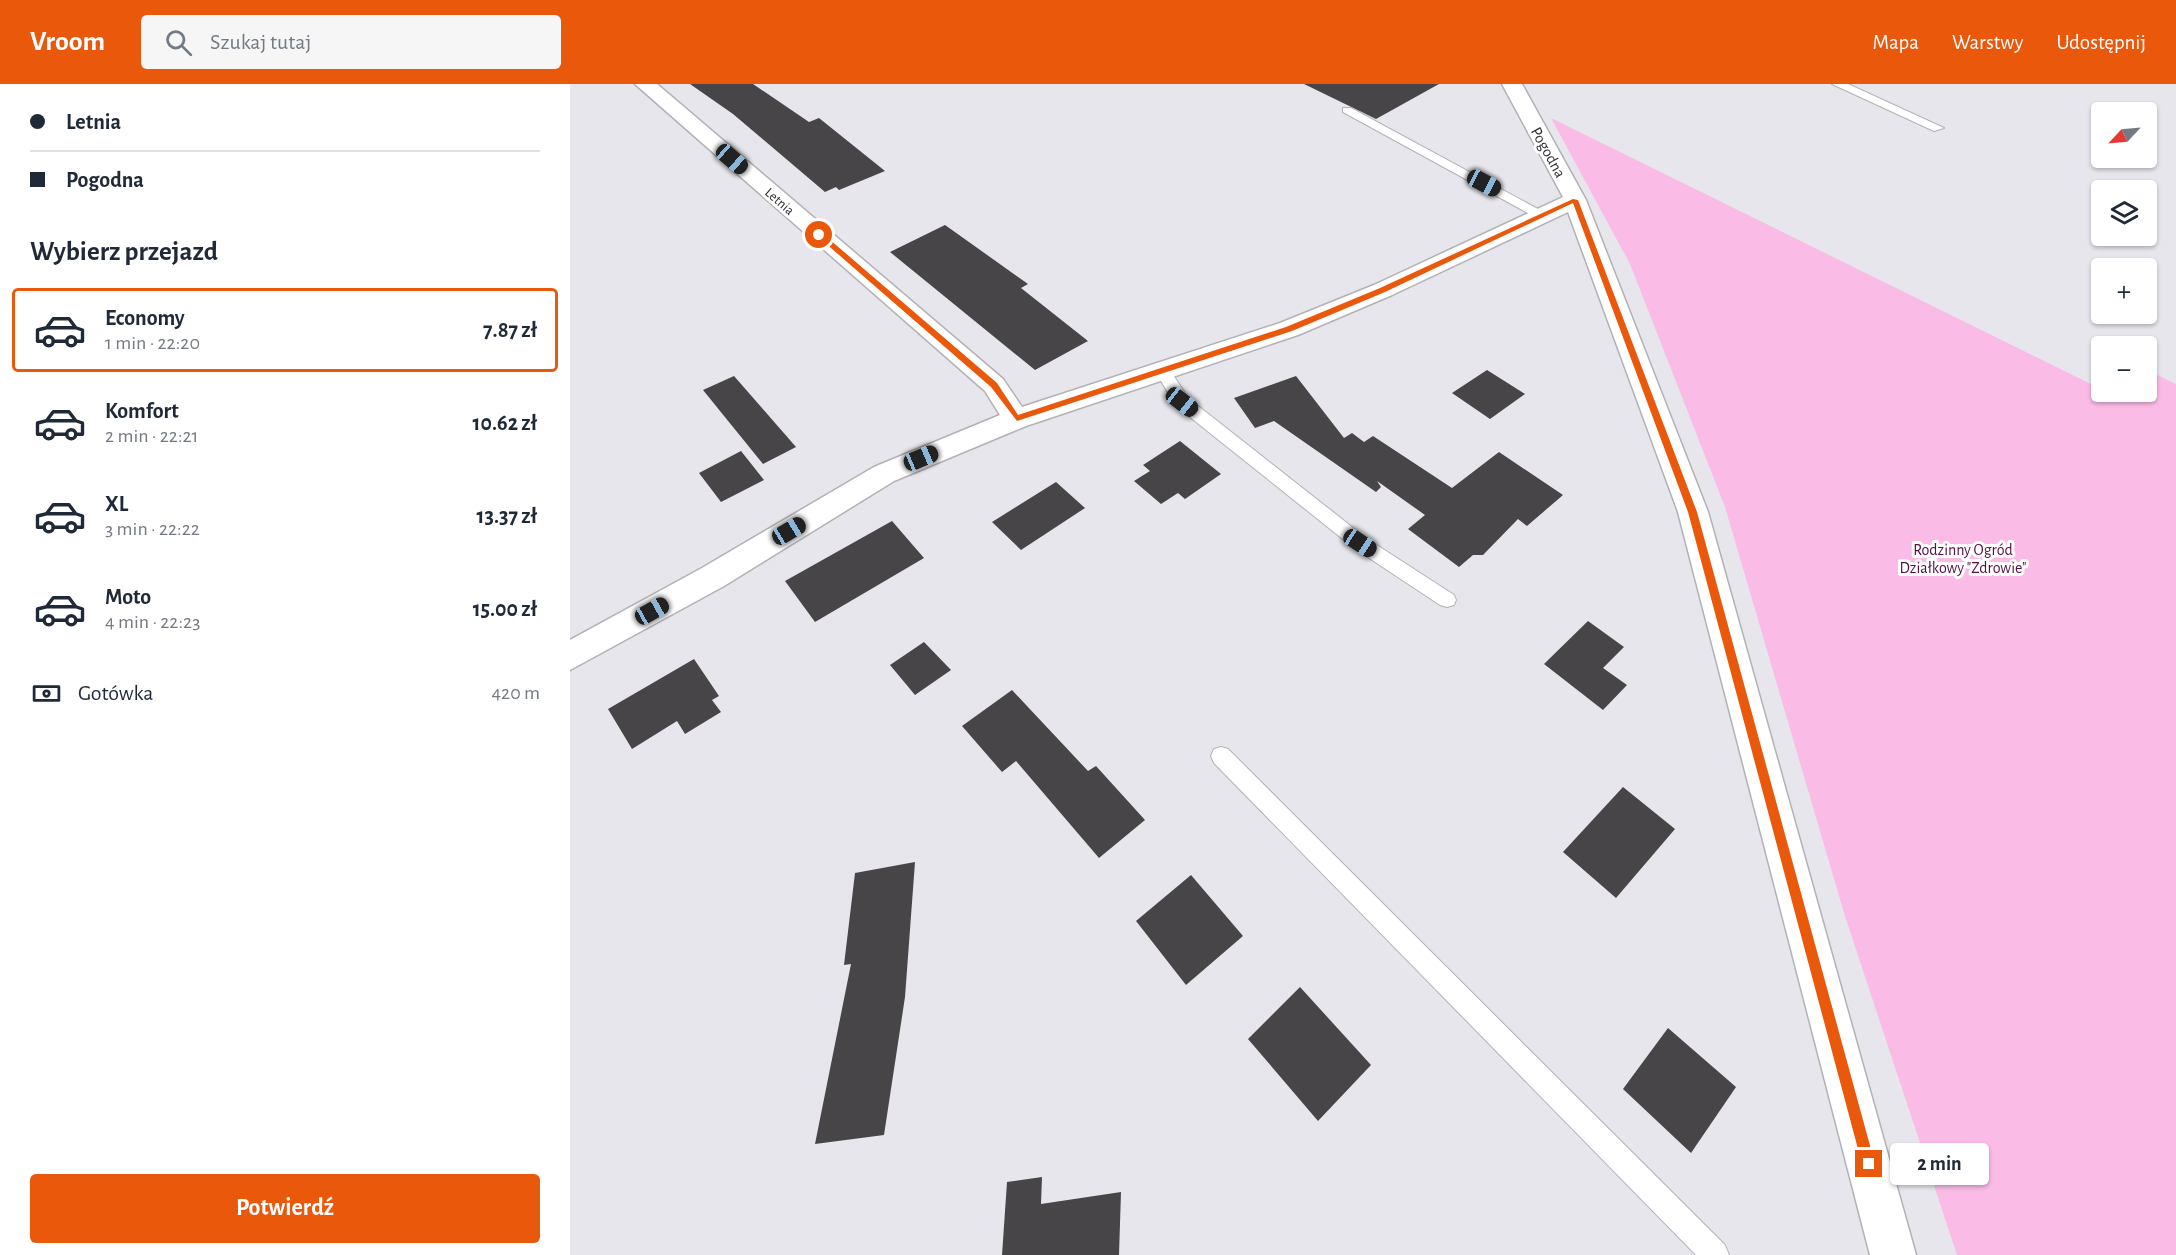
<!DOCTYPE html>
<html lang="pl">
<meta charset="utf-8">
<style>
:root{--surface:#fff;--page:#f6f6f7;--text:#1f2937;--muted:#747a83;--line:#e0e1e3;--accent:#ea580c}
body{margin:0;font-family:"Alegreya Sans",sans-serif;background:var(--page);color:var(--text);height:100vh;display:flex;flex-direction:column;font-size:22px;white-space:nowrap}
*{box-sizing:border-box;margin:0}
p{font-size:20px;color:var(--muted)}
.icon{flex:none;width:33px;height:33px;fill:none;stroke:currentColor;stroke-width:2;stroke-linecap:round;stroke-linejoin:round}
.map{position:relative;flex:1;overflow:hidden}
.side{display:flex;flex-direction:column;background:var(--surface);width:570px}
.side>*{flex:none}
.top-card{display:grid;align-content:center;height:132px;padding:0 30px;background:var(--surface)}
.needle{width:39px;rotate:244deg}
.buttons{position:absolute;left:1521px;top:18px;display:grid;gap:12px}
.buttons a{display:grid;place-items:center;width:66px;height:66px;border-radius:6px;background:var(--surface);box-shadow:0 2px 4px #0004;font-size:30px}
.end{position:absolute;width:27px;height:27px;margin:-14px;border:8px solid #ea580c;background:#fff;box-shadow:0 0 0 3px #fff}
.from{border-radius:50%}
.bubble{position:absolute;height:42px;border-radius:6px;background:var(--surface);box-shadow:0 2px 4px #0004;font-size:20px;font-weight:700;line-height:42px;text-align:center}
.car{position:absolute;width:18px;height:36px;margin:-18px -9px;border-radius:8px;box-shadow:0 0 4px 2px #0007;background:linear-gradient(#222 24%,#8ab4d8 0 40%,#222 0 76%,#8ab4d8 0 86%,#222 0)}
.top-card b{display:flex;align-items:center;gap:21px;height:57px;font-size:22px}
.top-card b+b{border-top:2px solid var(--line)}
.top-card i{width:15px;height:15px;background:var(--text)}
ul{padding:0;list-style:none}
li{display:flex;align-items:center;gap:18px;height:84px;margin:0 12px 9px;padding:0 18px;border:3px solid transparent;border-radius:6px}
li div{flex:1}
li b{display:block;font-size:22px}
li em{font-style:normal;font-weight:700}
li.selected{border-color:var(--accent)}
li>.icon{width:54px;height:54px;stroke-width:1.5}
h2{padding:0 30px;font-size:27px;line-height:72px}
.pay{display:flex;align-items:center;gap:15px;height:66px;padding:0 30px;font-size:22px}
.pay p{margin-inline-start:auto}
.button{display:flex;gap:12px;margin-top:auto;padding:12px 30px}
.button a{flex:1;height:69px;border-radius:6px;background:var(--accent);color:#fff;font-size:24px;font-weight:700;line-height:69px;text-align:center}
header{display:flex;align-items:center;gap:36px;box-sizing:border-box;height:84px;padding:0 30px;background:var(--accent);color:#fff}
header strong{font-size:28px}
nav{display:flex;gap:33px;margin-inline-start:auto;font-size:21px}
.search{width:420px;height:54px;background:var(--page);display:flex;align-items:center;gap:15px;box-sizing:border-box;padding:0 21px;border-radius:6px;color:var(--muted);font-size:22px}
main{display:flex;flex:1;min-height:0}
.map>svg:first-child{display:block}
.green{fill:#fbbbe7}
.building{fill:#484549}
.lines{fill:none;stroke-linecap:round;stroke-linejoin:round}
.service-casing{stroke:#b2b1b6;stroke-width:2}
.minor-casing{stroke:#b2b1b6;stroke-width:3}
.service{fill:#fff;fill-rule:evenodd}
.minor{fill:#fff;fill-rule:evenodd}
.route{fill:#ea580c}
.labels{text-anchor:middle;stroke-width:6;stroke-linejoin:round;paint-order:stroke}
.far-street-label{font-size:14px;fill:#2d2c2f;stroke:#fff}
.street-label{font-size:16px;fill:#2d2c2f;stroke:#fff}
.park-label{font-size:16px;fill:#541046;stroke:#fff}
</style>
<header>
<strong>Vroom</strong>
<div class="search"><svg class="icon" aria-label="search" viewBox="0 0 24 24"><circle cx="10" cy="10" r="6"/><path d="M15 15l6 6"/></svg>Szukaj tutaj</div>
<nav><a>Mapa</a><a>Warstwy</a><a>Udostępnij</a></nav>
</header>
<main>
<section class="side">
<div class="top-card">
<b><i class="from"></i>Letnia</b>
<b><i></i>Pogodna</b>
</div>
<h2>Wybierz przejazd</h2>
<ul>
<li class="selected"><svg class="icon" aria-label="car" viewBox="0 0 24 24"><path d="M5 17H2v-5l4-1 3-4h7l3 4 3 1v5h-3M9 17h6M6 11h13"/><circle cx="7" cy="17" r="2"/><circle cx="17" cy="17" r="2"/></svg><div><b>Economy</b><p>1 min · 22:20</p></div><em>7.87 zł</em></li>
<li><svg class="icon" aria-label="car" viewBox="0 0 24 24"><path d="M5 17H2v-5l4-1 3-4h7l3 4 3 1v5h-3M9 17h6M6 11h13"/><circle cx="7" cy="17" r="2"/><circle cx="17" cy="17" r="2"/></svg><div><b>Komfort</b><p>2 min · 22:21</p></div><em>10.62 zł</em></li>
<li><svg class="icon" aria-label="car" viewBox="0 0 24 24"><path d="M5 17H2v-5l4-1 3-4h7l3 4 3 1v5h-3M9 17h6M6 11h13"/><circle cx="7" cy="17" r="2"/><circle cx="17" cy="17" r="2"/></svg><div><b>XL</b><p>3 min · 22:22</p></div><em>13.37 zł</em></li>
<li><svg class="icon" aria-label="car" viewBox="0 0 24 24"><path d="M5 17H2v-5l4-1 3-4h7l3 4 3 1v5h-3M9 17h6M6 11h13"/><circle cx="7" cy="17" r="2"/><circle cx="17" cy="17" r="2"/></svg><div><b>Moto</b><p>4 min · 22:23</p></div><em>15.00 zł</em></li>
</ul>
<div class="pay"><svg class="icon" aria-label="cash" viewBox="0 0 24 24"><path d="M3 7h18v10H3z"/><circle cx="12" cy="12" r="2"/></svg>Gotówka<p>420 m</p></div>
<div class="button"><a>Potwierdź</a></div>
</section>
<div class="map">
<svg width="1606" height="1171" viewBox="0 0 1606 1171">
<rect width="100%" height="100%" fill="#e7e6ec"/>
<path class="green" d="M 981,34 L 1527,303 L 1531,299 L 1532,308 L 1576,308 L 1577,286 L 1606,300 L 1606,1171 L 1387,1171 L 1274,829 L 1155,423 L 1060,180 Z"/>
<g class="building">
<path d="M 120,0 L 183,0 L 239,38 L 249,34 L 315,87 L 269,106 L 266,103 L 255,108 L 163,30 Z"/>
<path d="M 734,0 L 869,0 L 806,35 Z"/>
<path d="M 375,141 L 458,200 L 451,204 L 518,257 L 465,286 L 320,168 Z"/>
<path d="M 917,286 L 955,310 L 920,335 L 882,309 Z"/>
<path d="M 164,292 L 226,363 L 193,380 L 133,306 Z"/>
<path d="M 726,292 L 774,354 L 782,349 L 794,358 L 803,352 L 882,404 L 929,368 L 993,411 L 957,442 L 948,435 L 913,471 L 903,471 L 889,483 L 838,445 L 855,431 L 807,397 L 811,403 L 806,408 L 704,337 L 685,344 L 664,314 Z"/>
<path d="M 610,357 L 651,390 L 615,415 L 608,409 L 591,420 L 564,397 L 580,387 L 573,381 Z"/>
<path d="M 171,367 L 194,396 L 151,418 L 129,389 Z"/>
<path d="M 486,398 L 515,424 L 451,466 L 422,438 Z"/>
<path d="M 322,437 L 354,474 L 245,538 L 215,497 Z"/>
<path d="M 1018,537 L 1054,563 L 1033,584 L 1057,601 L 1033,626 L 974,580 Z"/>
<path d="M 354,558 L 381,586 L 345,611 L 320,581 Z"/>
<path d="M 124,575 L 149,612 L 142,616 L 151,628 L 115,650 L 107,637 L 62,665 L 38,625 Z"/>
<path d="M 442,606 L 518,687 L 526,682 L 575,736 L 529,774 L 446,677 L 432,688 L 392,642 Z"/>
<path d="M 1053,703 L 1105,745 L 1046,814 L 993,768 Z"/>
<path d="M 345,778 L 335,913 L 314,1051 L 245,1060 L 281,880 L 274,881 L 285,789 Z"/>
<path d="M 621,791 L 673,852 L 616,901 L 566,837 Z"/>
<path d="M 730,903 L 801,981 L 748,1037 L 678,955 Z"/>
<path d="M 1098,944 L 1166,1003 L 1121,1069 L 1053,1005 Z"/>
<path d="M 472,1093 L 471,1120 L 551,1108 L 549,1171 L 432,1171 L 437,1098 Z"/>
</g>
<g class="lines">
<g class="service-casing">
<g id="service">
<path d="M 1262,0 L 1278,0 L 1374,44 L 1364,47 Z"/>
<path d="M 773,24 L 781,24 L 979,131 L 972,135 L 967,134 L 773,28 Z"/>
<path d="M 593,282 L 598,283 L 618,314 L 796,454 L 884,511 L 886,516 L 884,521 L 877,523 L 870,521 L 784,464 L 606,322 L 585,287 Z"/>
<path d="M 651,663 L 658,665 L 1155,1161 L 1159,1171 L 1126,1171 L 644,679 L 641,672 L 644,665 Z"/>
</g>
</g>
<g class="minor-casing">
<path id="minor" d="M 65,0 L 87,0 L 433,295 L 452,323 L 710,239 L 804,201 L 993,113 L 932,0 L 952,0 L 1016,116 L 1138,428 L 1346,1171 L 1300,1171 L 1108,428 L 998,128 L 822,211 L 728,251 L 456,342 L 324,397 L 154,502 L 0,586 L 0,556 L 132,484 L 304,383 L 430,331 L 415,307 Z"/>
</g>
<use href="#service" class="service"/>
<use href="#minor" class="minor"/>
</g>
<path class="route" d="M 1003,115 L 1008,116 L 1127,428 L 1305,1080 L 1299,1086 L 1292,1080 L 1118,428 L 1003,119 L 815,208 L 722,247 L 447,337 L 421,303 L 246,151 L 252,149 L 427,299 L 448,331 L 716,243 L 810,204 Z"/>
<g class="labels">
<g class="far-street-label">
<text transform="translate(210 117) rotate(41)" y="5">Letnia</text>
</g>
<g class="street-label">
<text transform="translate(979 68) rotate(61)" y="6">Pogodna</text>
</g>
<g class="park-label">
<text x="1393" y="471">Rodzinny Ogród<tspan x="1393" dy="18">Działkowy "Zdrowie"</tspan></text>
</g>
</g>
</svg>
<div class="buttons">
<a><svg class="needle" viewBox="-14 -14 28 28"><path d="M0-13l5 13h-10z" fill="#e53935"/><path d="M0 13l5-13h-10z" fill="#747a83"/></svg></a>
<a><svg class="icon" aria-label="layers" viewBox="0 0 24 24"><path d="M12 4l9 5-9 5-9-5zM3 14l9 5 9-5"/></svg></a>
<a>+</a>
<a>−</a>
</div>
<i class="end from" style="left:249px;top:151px"></i>
<i class="end" style="left:1299px;top:1080px"></i>
<div class="bubble" style="left:1320px;top:1059px;width:99px">2 min</div>
<i class="car" style="left:162px;top:75px;rotate:131deg"></i>
<i class="car" style="left:914px;top:99px;rotate:118deg"></i>
<i class="car" style="left:612px;top:318px;rotate:128deg"></i>
<i class="car" style="left:351px;top:374px;rotate:67deg"></i>
<i class="car" style="left:219px;top:447px;rotate:59deg"></i>
<i class="car" style="left:790px;top:459px;rotate:123deg"></i>
<i class="car" style="left:82px;top:527px;rotate:61deg"></i>
</div>
</main>
